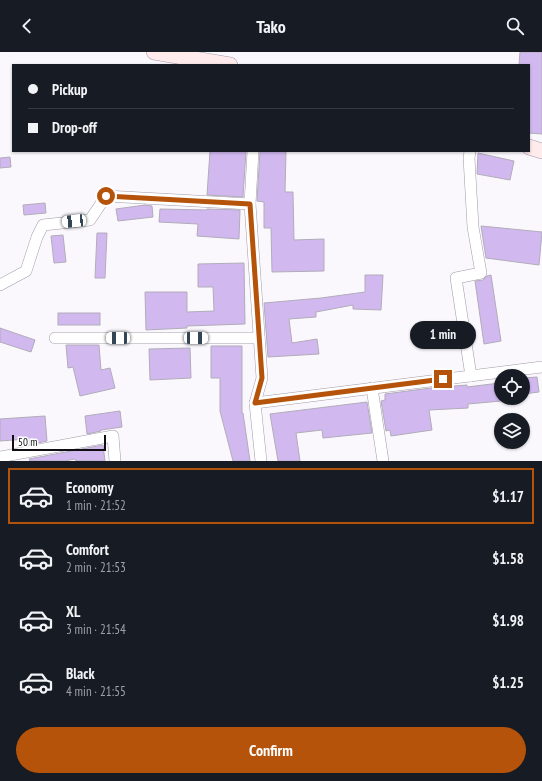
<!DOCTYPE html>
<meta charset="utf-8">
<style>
:root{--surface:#171b24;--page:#242831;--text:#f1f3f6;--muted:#9ea1a6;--line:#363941;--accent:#b45309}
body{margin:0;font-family:"PT Sans Narrow",sans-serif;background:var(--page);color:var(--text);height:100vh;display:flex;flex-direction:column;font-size:15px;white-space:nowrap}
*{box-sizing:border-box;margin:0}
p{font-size:13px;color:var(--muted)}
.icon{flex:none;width:22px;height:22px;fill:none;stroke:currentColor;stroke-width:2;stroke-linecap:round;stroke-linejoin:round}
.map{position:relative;height:409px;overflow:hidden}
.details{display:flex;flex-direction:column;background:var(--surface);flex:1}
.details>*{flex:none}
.banner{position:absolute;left:12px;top:12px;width:518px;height:88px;border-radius:0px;box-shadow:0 1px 3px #0004;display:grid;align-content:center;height:88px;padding:0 16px;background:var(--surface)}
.buttons{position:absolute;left:494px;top:317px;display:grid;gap:8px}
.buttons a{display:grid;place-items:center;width:36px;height:36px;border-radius:50%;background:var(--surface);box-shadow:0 1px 3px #0004;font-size:20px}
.scale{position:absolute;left:12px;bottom:10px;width:94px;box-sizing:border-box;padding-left:4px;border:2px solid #100e12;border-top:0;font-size:11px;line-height:14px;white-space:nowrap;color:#100e12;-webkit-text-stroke:3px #fff;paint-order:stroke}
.end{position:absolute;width:18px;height:18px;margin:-9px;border:5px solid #b45309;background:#fff;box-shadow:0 0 0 2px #fff}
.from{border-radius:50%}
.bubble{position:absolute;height:28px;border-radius:14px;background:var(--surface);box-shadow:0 1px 3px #0004;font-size:13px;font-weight:700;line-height:28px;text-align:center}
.car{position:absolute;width:12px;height:24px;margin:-12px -6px;border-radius:5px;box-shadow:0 0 3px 1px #0007;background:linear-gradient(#fff 24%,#345 0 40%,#fff 0 76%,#345 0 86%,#fff 0)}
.banner b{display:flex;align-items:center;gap:14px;height:38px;font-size:15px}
.banner b+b{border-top:1px solid var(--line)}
.banner i{width:10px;height:10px;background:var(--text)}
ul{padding:7px 0 0;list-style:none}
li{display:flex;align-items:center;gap:12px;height:56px;margin:0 8px 6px;padding:0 8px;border:2px solid transparent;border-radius:0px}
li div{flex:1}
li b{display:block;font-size:15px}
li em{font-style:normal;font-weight:700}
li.active{border-color:var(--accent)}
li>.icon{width:36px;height:36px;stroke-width:1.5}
.action{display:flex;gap:8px;margin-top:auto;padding:8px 16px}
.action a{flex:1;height:46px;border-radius:24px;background:var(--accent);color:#fff;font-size:16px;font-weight:700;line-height:46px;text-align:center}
header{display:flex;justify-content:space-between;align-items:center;height:52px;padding:0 16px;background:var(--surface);font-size:18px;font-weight:700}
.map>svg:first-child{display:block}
.building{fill:#d1b9f0;stroke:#b1acb9}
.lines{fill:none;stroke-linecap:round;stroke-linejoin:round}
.street-casing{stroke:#a09ba8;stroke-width:12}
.secondary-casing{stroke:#a09ba8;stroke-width:16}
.street{stroke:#fff;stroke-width:11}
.secondary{stroke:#ffeaec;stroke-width:15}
.route{stroke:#b45309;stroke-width:5}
</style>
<header><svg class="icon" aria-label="back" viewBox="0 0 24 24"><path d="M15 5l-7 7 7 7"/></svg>Tako<svg class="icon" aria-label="search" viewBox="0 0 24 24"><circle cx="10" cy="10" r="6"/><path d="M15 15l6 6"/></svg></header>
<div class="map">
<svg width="542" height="409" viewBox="0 0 542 409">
<rect width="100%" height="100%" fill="#faf8fd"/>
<g class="building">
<path d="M 520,0 L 542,0 L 542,82 L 529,81 L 529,13 L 519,13 Z"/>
<path d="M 210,99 L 246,99 L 243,145 L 207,143 Z"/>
<path d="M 260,99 L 286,99 L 285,140 L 293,140 L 294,188 L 324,187 L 324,219 L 272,220 L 271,176 L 264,176 L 264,150 L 257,149 Z"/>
<path d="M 478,101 L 514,109 L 510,128 L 477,122 Z"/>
<path d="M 10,105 L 11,115 L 0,116 L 0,106 Z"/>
<path d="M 45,151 L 46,161 L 24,163 L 23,153 Z"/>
<path d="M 145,153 L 152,154 L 153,165 L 118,169 L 116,157 Z"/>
<path d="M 160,157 L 206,158 L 207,157 L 240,158 L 239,187 L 197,184 L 198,172 L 159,170 Z"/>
<path d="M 481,174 L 542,180 L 539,213 L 486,206 Z"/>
<path d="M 97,181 L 107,181 L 105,226 L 95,226 Z"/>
<path d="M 63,183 L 66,210 L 54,211 L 51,184 Z"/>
<path d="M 244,211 L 245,272 L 187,274 L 187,276 L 146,278 L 145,240 L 187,240 L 187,260 L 214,259 L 213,235 L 198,235 L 198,212 Z"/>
<path d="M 365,223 L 383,223 L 381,258 L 353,257 L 353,253 L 316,260 L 316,265 L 289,267 L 292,291 L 317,287 L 319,302 L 268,305 L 264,251 L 321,246 L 365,240 Z"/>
<path d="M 491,223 L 501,289 L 484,292 L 475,229 L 483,228 L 487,224 Z"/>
<rect x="58" y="261" width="42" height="12"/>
<path d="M 0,276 L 35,288 L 31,300 L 0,290 Z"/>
<path d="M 66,293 L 99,293 L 101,318 L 110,316 L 115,336 L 80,344 L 73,315 L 68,316 Z"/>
<path d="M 211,294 L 242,294 L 242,361 L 243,361 L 250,409 L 233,409 L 220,359 L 220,326 L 211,326 Z"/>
<path d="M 190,296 L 191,326 L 150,328 L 149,297 Z"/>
<path d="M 537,325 L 539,340 L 523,342 L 523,326 Z"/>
<path d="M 500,331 L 501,349 L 468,352 L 468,356 L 429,358 L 432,378 L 391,384 L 390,378 L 386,379 L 381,349 L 385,348 L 385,342 L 431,336 L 467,333 L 467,335 Z"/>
<path d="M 367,350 L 372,381 L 323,386 L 322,378 L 296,381 L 300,409 L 278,409 L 270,362 Z"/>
<path d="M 120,359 L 122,375 L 101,378 L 101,379 L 87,382 L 85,364 Z"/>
<path d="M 45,364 L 47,389 L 28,393 L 28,387 L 0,389 L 0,367 Z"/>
<path d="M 103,393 L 105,409 L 76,409 L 75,407 L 64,409 L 30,409 L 29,407 Z"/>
</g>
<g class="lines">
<g class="street-casing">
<g id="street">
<path d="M 253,99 L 250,152 L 262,326 L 255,351 L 261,409"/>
<path d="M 470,99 L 469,106 L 473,175 L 481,221 L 456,226 L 471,324"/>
<path d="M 0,233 L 26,219 L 37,185 L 43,173 L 90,168 L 106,144 L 250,152"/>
<path d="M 55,286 L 259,286"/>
<path d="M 372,336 L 383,409"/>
<path d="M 255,351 L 542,315"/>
<path d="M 0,405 L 113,384 L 115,409"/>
</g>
</g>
<g class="secondary-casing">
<g id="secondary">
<path d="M 154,0 L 230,13"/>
<path d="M 529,95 L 542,99"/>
</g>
</g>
<use href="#street" class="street"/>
<use href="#secondary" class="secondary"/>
</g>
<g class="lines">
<path class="route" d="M 106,144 L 250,152 L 262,326 L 255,351 L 443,327"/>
</g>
</svg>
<div class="buttons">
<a><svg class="icon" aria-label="locate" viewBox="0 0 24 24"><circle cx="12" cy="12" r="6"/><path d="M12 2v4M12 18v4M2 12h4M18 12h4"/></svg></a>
<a><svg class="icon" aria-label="layers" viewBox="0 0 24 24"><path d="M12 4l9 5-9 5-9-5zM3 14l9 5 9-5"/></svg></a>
</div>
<div class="scale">50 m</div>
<i class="end from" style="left:106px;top:144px"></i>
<i class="end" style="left:443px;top:327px"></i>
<div class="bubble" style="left:410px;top:269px;width:66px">1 min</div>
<i class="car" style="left:74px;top:169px;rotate:264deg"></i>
<i class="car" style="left:118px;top:286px;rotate:270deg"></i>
<i class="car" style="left:196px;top:286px;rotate:90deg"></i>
<div class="banner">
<b><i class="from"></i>Pickup</b>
<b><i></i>Drop-off</b>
</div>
</div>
<section class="details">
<ul>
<li class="active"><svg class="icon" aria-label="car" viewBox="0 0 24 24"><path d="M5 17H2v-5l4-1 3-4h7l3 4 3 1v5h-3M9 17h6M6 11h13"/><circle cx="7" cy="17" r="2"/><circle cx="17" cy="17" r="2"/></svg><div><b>Economy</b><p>1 min · 21:52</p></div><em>$1.17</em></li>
<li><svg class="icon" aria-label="car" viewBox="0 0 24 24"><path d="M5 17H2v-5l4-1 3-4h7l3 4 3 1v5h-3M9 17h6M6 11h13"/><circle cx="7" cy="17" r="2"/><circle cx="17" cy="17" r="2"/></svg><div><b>Comfort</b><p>2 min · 21:53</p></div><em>$1.58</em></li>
<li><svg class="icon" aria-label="car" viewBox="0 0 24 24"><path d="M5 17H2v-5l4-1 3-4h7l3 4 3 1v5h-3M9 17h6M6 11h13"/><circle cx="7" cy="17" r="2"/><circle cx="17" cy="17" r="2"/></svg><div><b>XL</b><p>3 min · 21:54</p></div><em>$1.98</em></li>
<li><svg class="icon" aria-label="car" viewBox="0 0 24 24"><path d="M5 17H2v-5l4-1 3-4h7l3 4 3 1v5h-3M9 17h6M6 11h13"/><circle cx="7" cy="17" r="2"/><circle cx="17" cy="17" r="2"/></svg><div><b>Black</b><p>4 min · 21:55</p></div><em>$1.25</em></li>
</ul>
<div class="action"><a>Confirm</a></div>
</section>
